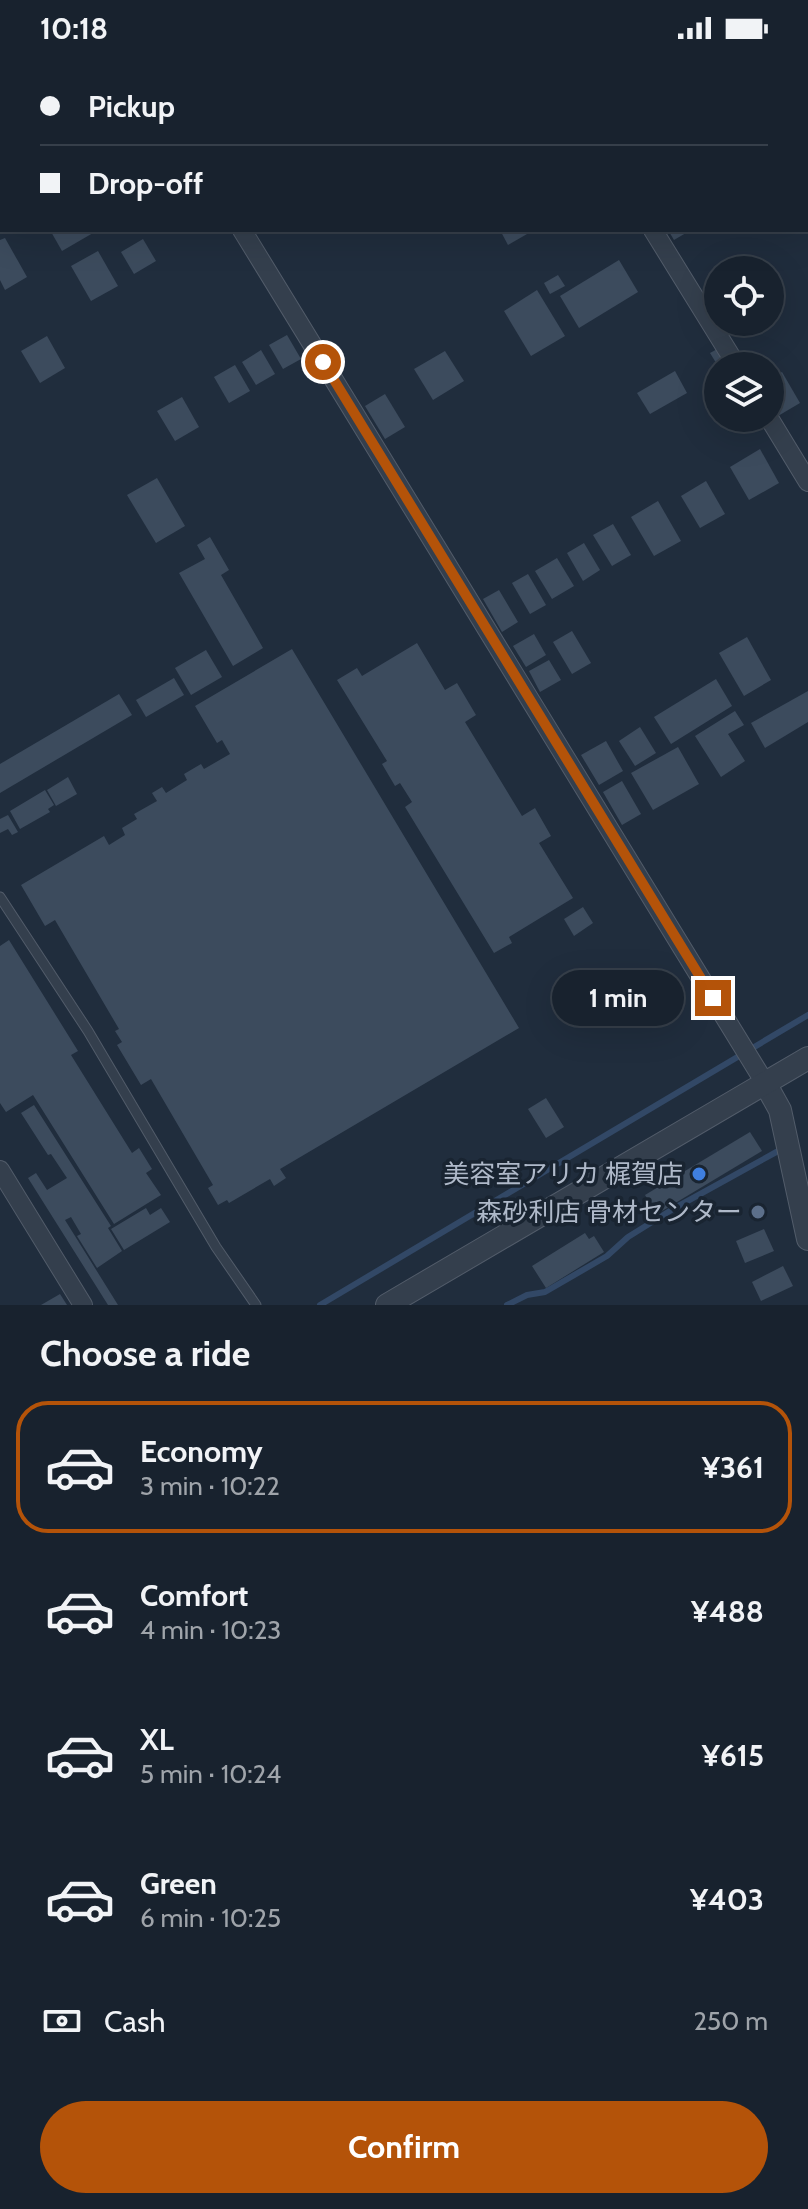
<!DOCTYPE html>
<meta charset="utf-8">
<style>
:root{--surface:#18222e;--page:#252f3a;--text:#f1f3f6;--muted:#9fa4aa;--line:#363f4a;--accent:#b45309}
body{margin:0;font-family:Cabin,"Noto Sans JP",sans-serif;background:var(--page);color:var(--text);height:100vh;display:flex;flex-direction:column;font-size:30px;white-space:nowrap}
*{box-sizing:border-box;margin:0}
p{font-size:26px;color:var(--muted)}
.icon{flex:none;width:44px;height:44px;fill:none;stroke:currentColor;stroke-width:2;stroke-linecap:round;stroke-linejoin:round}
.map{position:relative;height:1249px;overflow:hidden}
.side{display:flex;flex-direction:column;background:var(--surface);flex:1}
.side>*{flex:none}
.hud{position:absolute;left:0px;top:0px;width:808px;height:176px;box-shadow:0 8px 32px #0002,0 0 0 2px var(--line);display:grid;align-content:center;height:176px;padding:0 40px;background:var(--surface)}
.controls{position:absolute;left:704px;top:200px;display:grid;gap:16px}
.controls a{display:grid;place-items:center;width:80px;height:80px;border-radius:50%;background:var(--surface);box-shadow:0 8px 32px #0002,0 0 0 2px var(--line);font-size:40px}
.end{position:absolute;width:36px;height:36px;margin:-18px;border:10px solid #b45309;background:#fff;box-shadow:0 0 0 4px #fff}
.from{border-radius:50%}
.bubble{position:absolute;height:56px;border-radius:28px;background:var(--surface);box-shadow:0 8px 32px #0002,0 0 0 2px var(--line);font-size:26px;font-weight:700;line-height:56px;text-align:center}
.hud b{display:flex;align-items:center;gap:28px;height:76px;font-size:30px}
.hud b+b{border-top:2px solid var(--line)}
.hud i{width:20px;height:20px;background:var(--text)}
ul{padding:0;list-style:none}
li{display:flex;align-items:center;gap:24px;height:132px;margin:0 16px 12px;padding:0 24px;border:4px solid transparent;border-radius:32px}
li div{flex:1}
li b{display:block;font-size:30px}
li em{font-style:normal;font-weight:700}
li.current{border-color:var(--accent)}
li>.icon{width:72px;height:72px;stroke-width:1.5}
h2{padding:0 40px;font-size:36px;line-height:96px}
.pay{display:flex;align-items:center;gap:20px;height:88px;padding:0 40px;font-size:30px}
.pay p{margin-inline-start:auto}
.action{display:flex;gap:16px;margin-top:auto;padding:16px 40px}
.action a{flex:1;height:92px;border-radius:48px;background:var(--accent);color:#fff;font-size:32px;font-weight:700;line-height:92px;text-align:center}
.status{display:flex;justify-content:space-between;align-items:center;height:56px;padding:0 40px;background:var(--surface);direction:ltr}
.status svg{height:22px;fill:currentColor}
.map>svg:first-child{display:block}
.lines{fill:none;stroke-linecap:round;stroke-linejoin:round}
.stream{stroke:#324866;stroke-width:6}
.building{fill:#3c4b5d}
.service-casing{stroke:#525c6a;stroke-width:11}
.minor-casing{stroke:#525c6a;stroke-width:20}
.tertiary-casing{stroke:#525c6a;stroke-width:24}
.service{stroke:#343f4d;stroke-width:9}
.minor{stroke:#343f4d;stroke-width:18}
.tertiary{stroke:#343f4d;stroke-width:22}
.route{stroke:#b45309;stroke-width:10}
.shop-dot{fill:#3f7fe0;stroke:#192431;stroke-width:3}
.service-dot{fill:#5c6f8a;stroke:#192431;stroke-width:3}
.labels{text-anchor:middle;stroke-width:7;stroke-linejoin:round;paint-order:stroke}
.poi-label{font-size:26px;fill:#afb9c9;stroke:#192431;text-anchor:end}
</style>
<div class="status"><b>10:18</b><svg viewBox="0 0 49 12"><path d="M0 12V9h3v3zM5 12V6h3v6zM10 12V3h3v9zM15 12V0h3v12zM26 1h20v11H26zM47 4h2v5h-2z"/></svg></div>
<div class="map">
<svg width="808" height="1249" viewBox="0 0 808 1249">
<rect width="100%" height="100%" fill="#202d3d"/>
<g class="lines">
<g class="stream">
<path d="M 320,1249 L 808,959"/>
<path d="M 507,1249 L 527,1239 L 545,1236 L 607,1200 L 628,1181 L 673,1153 L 780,1094"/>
</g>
</g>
<g class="building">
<path d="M 50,174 L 92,174 L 93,177 L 62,195 Z"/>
<path d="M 500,174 L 534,174 L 508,189 Z"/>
<path d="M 668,174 L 691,174 L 674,184 Z"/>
<path d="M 5,182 L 27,221 L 5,234 L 0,224 L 0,184 Z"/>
<path d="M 143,183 L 156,205 L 134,218 L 121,196 Z"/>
<path d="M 98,195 L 118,230 L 91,245 L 71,210 Z"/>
<path d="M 619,204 L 638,236 L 579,272 L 560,240 Z"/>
<path d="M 558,219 L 565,230 L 550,238 L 544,227 Z"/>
<path d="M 537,234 L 565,280 L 531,300 L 504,255 Z"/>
<path d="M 287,279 L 301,303 L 283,313 L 269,289 Z"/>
<path d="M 47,280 L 65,312 L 40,327 L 21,295 Z"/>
<path d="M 721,291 L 727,310 L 718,310 L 710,297 Z"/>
<path d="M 261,294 L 275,318 L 256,329 L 242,306 Z"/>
<path d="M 445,295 L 464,325 L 433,344 L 414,313 Z"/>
<path d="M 235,309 L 250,335 L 229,347 L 214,321 Z"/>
<path d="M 675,315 L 687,337 L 650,358 L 637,337 Z"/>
<path d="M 782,316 L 800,347 L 778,360 L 770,345 L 770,323 Z"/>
<path d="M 385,338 L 405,371 L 385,383 L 365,350 Z"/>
<path d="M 182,341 L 199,371 L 175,385 L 157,355 Z"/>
<path d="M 760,393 L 779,427 L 749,444 L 730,411 Z"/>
<path d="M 157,422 L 185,470 L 156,487 L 127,439 Z"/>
<path d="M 706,425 L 725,458 L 700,472 L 681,440 Z"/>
<path d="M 658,445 L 681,485 L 654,500 L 631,461 Z"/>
<path d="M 613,468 L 631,499 L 612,510 L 593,479 Z"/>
<path d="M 210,481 L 229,514 L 221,519 L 263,592 L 233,610 L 179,517 L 205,503 L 197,489 Z"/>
<path d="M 584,487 L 600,514 L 583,525 L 567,497 Z"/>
<path d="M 557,502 L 574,530 L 552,543 L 535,515 Z"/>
<path d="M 528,518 L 546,549 L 530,558 L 512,527 Z"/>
<path d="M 499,534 L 518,566 L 502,576 L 483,543 Z"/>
<path d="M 572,575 L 591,607 L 572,618 L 553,586 Z"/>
<path d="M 534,578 L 546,599 L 526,611 L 513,590 Z"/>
<path d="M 747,581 L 771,624 L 744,640 L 719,597 Z"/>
<path d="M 417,587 L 445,634 L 457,627 L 476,659 L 465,666 L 522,760 L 535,752 L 551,780 L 539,787 L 573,842 L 509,881 L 512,887 L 494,897 L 405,751 L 412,746 L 400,727 L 395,730 L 382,708 L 387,705 L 337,624 L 357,612 L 362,620 Z"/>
<path d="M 292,593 L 519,972 L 280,1113 L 286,1122 L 274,1130 L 270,1123 L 229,1147 L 227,1144 L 218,1149 L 208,1132 L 213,1129 L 151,1023 L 141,1029 L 117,989 L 122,986 L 115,975 L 119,973 L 55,864 L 45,870 L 21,829 L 104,780 L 109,789 L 125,779 L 122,772 L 137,763 L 134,758 L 157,745 L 152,737 L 162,731 L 166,737 L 187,724 L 184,718 L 201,708 L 204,713 L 230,698 L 222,684 L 217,687 L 195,650 Z"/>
<path d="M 206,594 L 222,621 L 191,639 L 175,612 Z"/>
<path d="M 549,604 L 561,624 L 540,636 L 529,615 Z"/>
<path d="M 174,622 L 184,639 L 146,661 L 136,644 Z"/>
<path d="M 716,623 L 732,650 L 671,688 L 654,661 Z"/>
<path d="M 808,635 L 808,666 L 765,692 L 751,667 Z"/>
<path d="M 119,638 L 132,659 L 0,737 L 0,708 Z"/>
<path d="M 735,655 L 744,669 L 728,678 L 745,705 L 721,721 L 695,680 Z"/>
<path d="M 640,671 L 656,697 L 635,710 L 619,685 Z"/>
<path d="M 606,685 L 623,715 L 599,729 L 581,699 Z"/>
<path d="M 678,691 L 699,728 L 653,754 L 631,717 Z"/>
<path d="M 68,721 L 77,738 L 56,750 L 47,734 Z"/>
<path d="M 622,725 L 641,758 L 622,769 L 603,736 Z"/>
<path d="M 45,734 L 54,749 L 48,753 L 50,756 L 20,773 L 10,755 Z"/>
<path d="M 8,759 L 18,776 L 12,779 L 8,773 L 0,777 L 0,763 Z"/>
<path d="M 583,851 L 593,867 L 574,880 L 564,863 Z"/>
<path d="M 9,884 L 78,995 L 71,999 L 132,1097 L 139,1092 L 152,1113 L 146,1117 L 161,1139 L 114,1168 L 33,1039 L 6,1056 L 0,1047 L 0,890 Z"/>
<path d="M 546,1042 L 564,1071 L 546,1082 L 528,1053 Z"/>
<path d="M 34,1049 L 111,1170 L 108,1172 L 122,1195 L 97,1212 L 77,1180 L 81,1178 L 71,1161 L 65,1164 L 118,1249 L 108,1249 L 28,1122 L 36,1117 L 47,1134 L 67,1122 L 51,1098 L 48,1099 L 21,1057 Z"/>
<path d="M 750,1076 L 762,1095 L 657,1158 L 645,1139 Z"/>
<path d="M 146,1152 L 150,1159 L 161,1152 L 170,1166 L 124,1194 L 111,1173 Z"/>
<path d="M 764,1173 L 774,1195 L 745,1207 L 736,1185 Z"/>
<path d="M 585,1177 L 589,1183 L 594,1180 L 604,1196 L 546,1232 L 532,1210 Z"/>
<path d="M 783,1210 L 793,1230 L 761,1245 L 752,1226 Z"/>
<path d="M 60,1238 L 67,1249 L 41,1249 Z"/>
</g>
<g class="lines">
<g class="service-casing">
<path id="service" d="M 0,841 L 88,975 L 216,1191 L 256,1249"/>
</g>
<g class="minor-casing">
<g id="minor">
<path d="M 135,0 L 136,2"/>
<path d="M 545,0 L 546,2"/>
<path d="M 26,2 L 30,0"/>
<path d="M 0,18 L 2,17"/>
<path d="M 242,174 L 765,1027"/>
<path d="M 653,174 L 737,310"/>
<path d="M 769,362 L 808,426"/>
<path d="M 0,1114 L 83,1249"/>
</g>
</g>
<g class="tertiary-casing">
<g id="tertiary">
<path d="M 765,1027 L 780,1054 L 808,1183"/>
<path d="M 387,1249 L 808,1002"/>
</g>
</g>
<use href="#service" class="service"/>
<use href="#minor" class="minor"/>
<use href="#tertiary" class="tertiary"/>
</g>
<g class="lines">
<path class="route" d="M 323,306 L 713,942"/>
</g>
<circle class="shop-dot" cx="699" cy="1118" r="8"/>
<circle class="service-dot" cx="758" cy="1156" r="8"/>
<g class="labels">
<g class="poi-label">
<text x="683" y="1127">美容室アリカ 梶賀店</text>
<text x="742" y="1165">森砂利店 骨材センター</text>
</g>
</g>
</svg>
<div class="controls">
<a><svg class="icon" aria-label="locate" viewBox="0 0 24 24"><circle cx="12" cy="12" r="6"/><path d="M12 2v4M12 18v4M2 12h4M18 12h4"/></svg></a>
<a><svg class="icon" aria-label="layers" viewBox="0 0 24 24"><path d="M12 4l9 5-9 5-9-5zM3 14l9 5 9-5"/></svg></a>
</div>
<i class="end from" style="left:323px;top:306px"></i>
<i class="end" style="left:713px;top:942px"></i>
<div class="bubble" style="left:552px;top:914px;width:132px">1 min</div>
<div class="hud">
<b><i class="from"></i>Pickup</b>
<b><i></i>Drop-off</b>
</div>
</div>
<section class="side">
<h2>Choose a ride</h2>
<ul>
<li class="current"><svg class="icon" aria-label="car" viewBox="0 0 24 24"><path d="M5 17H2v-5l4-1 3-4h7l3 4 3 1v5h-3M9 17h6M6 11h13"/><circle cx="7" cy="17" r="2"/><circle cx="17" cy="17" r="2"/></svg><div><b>Economy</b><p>3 min · 10:22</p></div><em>¥361</em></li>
<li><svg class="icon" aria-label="car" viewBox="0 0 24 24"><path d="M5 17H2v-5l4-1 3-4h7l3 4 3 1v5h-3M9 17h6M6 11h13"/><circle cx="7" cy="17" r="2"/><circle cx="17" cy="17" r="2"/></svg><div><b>Comfort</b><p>4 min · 10:23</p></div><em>¥488</em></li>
<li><svg class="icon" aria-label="car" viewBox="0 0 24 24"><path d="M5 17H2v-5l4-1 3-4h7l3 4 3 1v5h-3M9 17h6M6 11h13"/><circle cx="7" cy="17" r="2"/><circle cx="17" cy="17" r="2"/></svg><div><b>XL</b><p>5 min · 10:24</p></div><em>¥615</em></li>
<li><svg class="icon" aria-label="car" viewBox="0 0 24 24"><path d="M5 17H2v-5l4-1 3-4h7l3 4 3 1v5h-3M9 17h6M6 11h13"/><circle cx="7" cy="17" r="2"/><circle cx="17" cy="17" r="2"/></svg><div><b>Green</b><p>6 min · 10:25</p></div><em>¥403</em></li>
</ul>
<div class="pay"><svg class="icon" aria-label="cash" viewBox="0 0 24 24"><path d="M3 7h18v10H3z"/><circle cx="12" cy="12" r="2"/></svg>Cash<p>250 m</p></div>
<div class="action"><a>Confirm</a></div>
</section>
